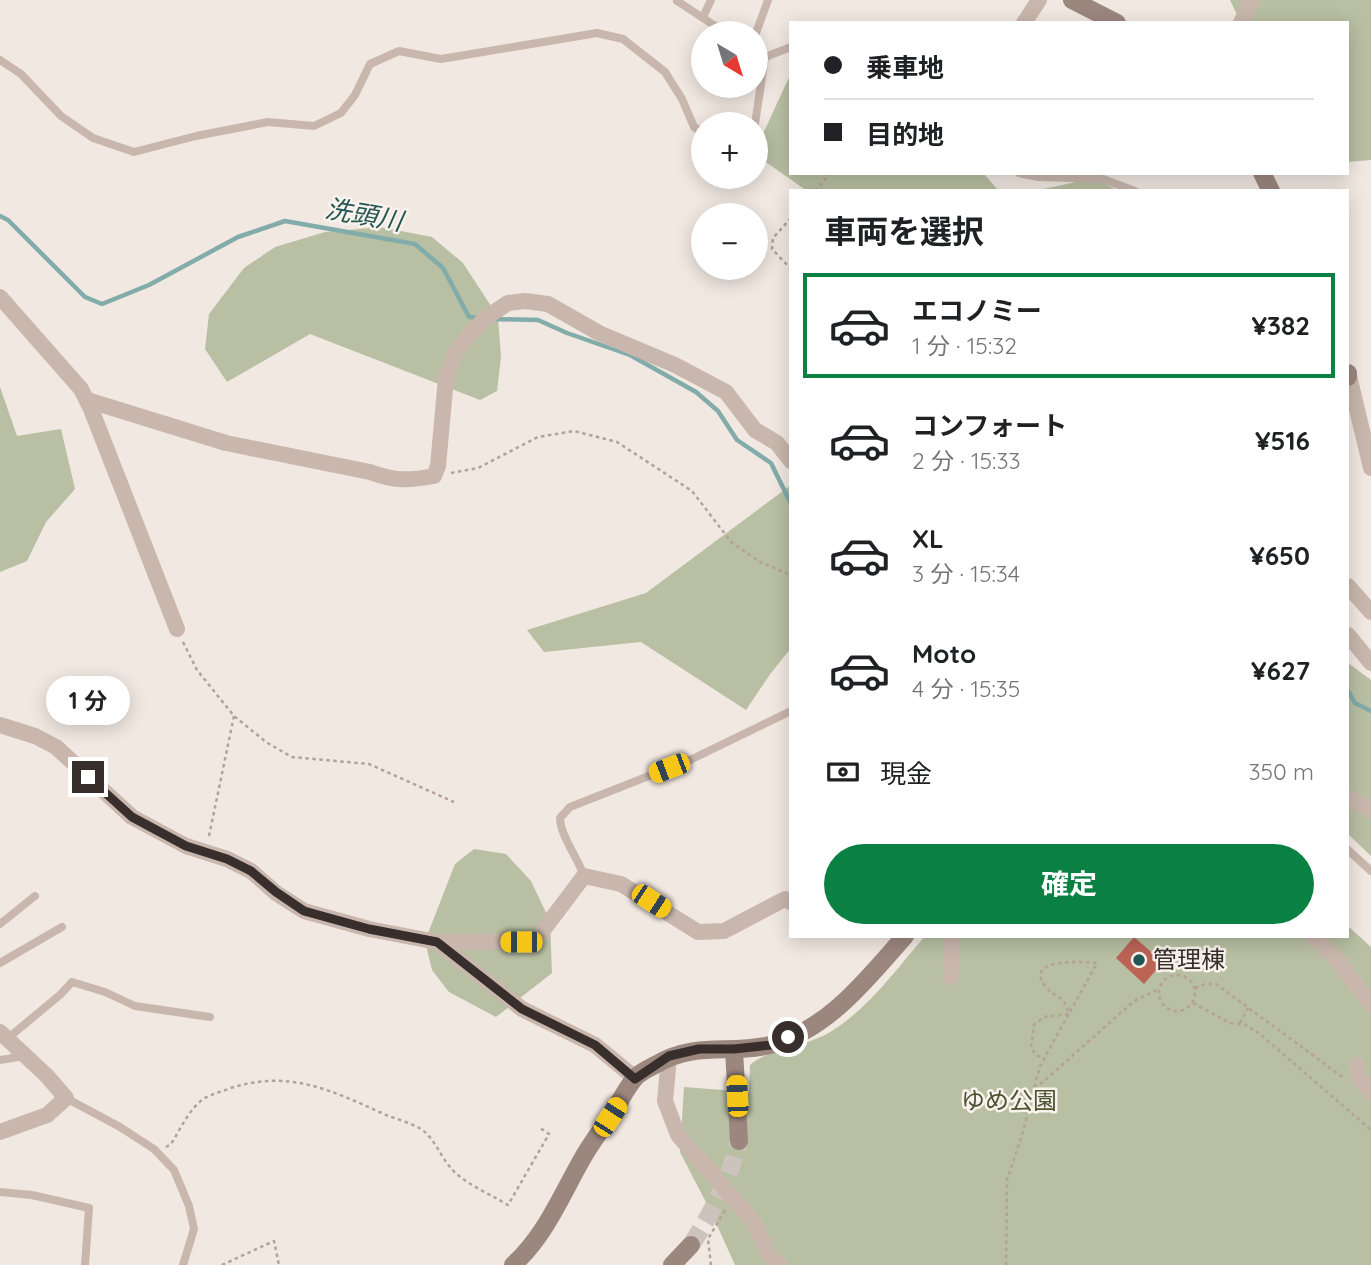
<!DOCTYPE html>
<html lang="ja">
<meta charset="utf-8">
<style>
:root{--surface:#fff;--page:#f2f2f2;--text:#202124;--muted:#757577;--line:#e0e0e0;--accent:#0b8043}
body{margin:0;font-family:Quicksand,"Noto Sans JP",sans-serif;background:var(--page);color:var(--text);height:100vh;display:flex;flex-direction:column;font-size:26px;white-space:nowrap}
*{box-sizing:border-box;margin:0}
p{font-size:23px;color:var(--muted)}
.icon{flex:none;width:38px;height:38px;fill:none;stroke:currentColor;stroke-width:2;stroke-linecap:round;stroke-linejoin:round}
.map{position:relative;flex:1;overflow:hidden}
.details{position:absolute;left:789px;top:189px;width:560px;height:749px;display:flex;flex-direction:column;background:var(--surface);border-radius:0px;box-shadow:0 4px 18px #0003}
.details>*{flex:none}
.top-card{position:absolute;left:789px;top:21px;width:560px;height:154px;border-radius:0px;box-shadow:0 4px 18px #0003;display:grid;align-content:center;height:154px;padding:0 35px;background:var(--surface)}
.needle{width:46px;rotate:142deg}
.fabs{position:absolute;left:691px;top:21px;display:grid;gap:14px}
.fabs a{display:grid;place-items:center;width:77px;height:77px;border-radius:50%;background:var(--surface);box-shadow:0 4px 18px #0003;font-size:35px}
.end{position:absolute;width:32px;height:32px;margin:-16px;border:9px solid #382e2b;background:#fff;box-shadow:0 0 0 4px #fff}
.from{border-radius:50%}
.bubble{position:absolute;height:49px;border-radius:24px;background:var(--surface);box-shadow:0 4px 18px #0003;font-size:23px;font-weight:700;line-height:49px;text-align:center}
.car{position:absolute;width:21px;height:42px;margin:-21px -10px;border-radius:9px;box-shadow:0 0 5px 2px #0007;background:linear-gradient(#f5c518 24%,#345 0 40%,#f5c518 0 76%,#345 0 86%,#f5c518 0)}
.top-card b{display:flex;align-items:center;gap:24px;height:66px;font-size:26px}
.top-card b+b{border-top:2px solid var(--line)}
.top-card i{width:18px;height:18px;background:var(--text)}
ul{padding:0;list-style:none}
li{display:flex;align-items:center;gap:21px;height:105px;margin:0 14px 10px;padding:0 21px;border:4px solid transparent;border-radius:0px}
li div{flex:1}
li b{display:block;font-size:26px}
li em{font-style:normal;font-weight:700}
li.on{border-color:var(--accent)}
li>.icon{width:63px;height:63px;stroke-width:1.5}
h2{padding:0 35px;font-size:32px;line-height:84px}
.pay{display:flex;align-items:center;gap:18px;height:77px;padding:0 35px;font-size:26px}
.pay p{margin-inline-start:auto}
.button{display:flex;gap:14px;margin-top:auto;padding:14px 35px}
.button a{flex:1;height:80px;border-radius:42px;background:var(--accent);color:#fff;font-size:28px;font-weight:700;line-height:80px;text-align:center}
.map>svg:first-child{display:block}
.green{fill:#b8bfa2}
.lines{fill:none;stroke-linecap:round;stroke-linejoin:round}
.stream{stroke:#82acaa;stroke-width:4.5}
.building{fill:#bb6455}
.secondary-tunnel{stroke:#ccc3bd;stroke-width:18;stroke-dasharray:18 9;stroke-linecap:butt}
.path{stroke:#b4a198;stroke-width:2.5;stroke-dasharray:3.5 3.5;stroke-linecap:butt}
.lane{stroke:#c9b7ad;stroke-width:8}
.street{stroke:#c9b7ad;stroke-width:16}
.secondary{stroke:#9c877f;stroke-width:18}
.route{stroke:#382e2b;stroke-width:9}
.poi-dot{fill:#245654;stroke:#f9f2ed;stroke-width:2.5}
.labels{text-anchor:middle;stroke-width:5;stroke-linejoin:round;paint-order:stroke}
.poi-label{font-size:24px;fill:#382e2b;stroke:#f9f2ed;text-anchor:start}
.park-label{font-size:24px;fill:#4a5431;stroke:#f9f2ed}
.water-label{font-size:26px;font-style:italic;fill:#245654;stroke:#f9f2ed}
</style>
<div class="map">
<svg width="1371" height="1265" viewBox="0 0 1371 1265">
<rect width="100%" height="100%" fill="#f1e8e1"/>
<g class="green">
<path d="M 1230,0 L 1371,0 L 1371,160 L 1348,162 L 1348,23 L 1241,23 Z"/>
<path d="M 791,73 L 791,173 L 983,173 L 999,191 L 807,191 L 756,155 L 756,149 Z"/>
<path d="M 1095,178 L 1118,191 L 1034,191 Z"/>
<path d="M 380,227 L 432,237 L 463,263 L 498,317 L 501,357 L 497,391 L 480,400 L 310,334 L 227,382 L 205,349 L 209,314 L 244,268 L 275,247 L 325,232 Z"/>
<path d="M 0,387 L 17,436 L 61,429 L 75,489 L 46,522 L 27,561 L 0,572 Z"/>
<path d="M 791,485 L 791,648 L 771,673 L 746,710 L 641,642 L 544,652 L 527,630 L 646,593 Z"/>
<path d="M 1348,663 L 1371,680 L 1371,856 L 1348,834 Z"/>
<path d="M 474,849 L 506,854 L 531,881 L 550,921 L 552,973 L 496,1017 L 449,992 L 432,970 L 425,941 L 455,864 Z"/>
<path d="M 1348,926 L 1371,947 L 1371,1265 L 735,1265 L 711,1212 L 680,1152 L 684,1087 L 749,1092 L 750,1065 C 770,1048 801,1047 825,1035 C 865,1013 895,971 925,936 L 1348,936 Z"/>
</g>
<g class="lines">
<g class="stream">
<path d="M 0,216 L 8,220 L 85,297 L 102,304 L 149,285 L 238,237 L 285,221 L 415,244 L 443,268 L 469,317 L 480,318"/>
<path d="M 492,319 L 538,320 L 567,333 L 630,355 L 696,392 L 718,411 L 737,440 L 771,463 L 791,504"/>
<path d="M 1348,691 L 1355,703 L 1371,711"/>
</g>
</g>
<path class="building" d="M 1134,937 L 1163,962 L 1144,984 L 1116,958 Z"/>
<g class="lines">
<path class="secondary-tunnel" d="M 691,1245 C 713,1211 729,1180 739,1141"/>
<g class="path">
<path d="M 815,191 L 831,173"/>
<path d="M 791,218 L 773,238 L 772,249 L 791,269"/>
<path d="M 451,473 L 478,468 L 538,437 L 574,431 L 617,442 L 692,491 L 732,543 L 760,562 L 791,575"/>
<path d="M 183,642 L 197,670 L 234,716 L 266,742 L 292,757 L 369,764 L 454,802"/>
<path d="M 209,836 L 234,716"/>
<circle cx="1177" cy="993" r="18"/>
<path d="M 1195,988 L 1205,984 L 1216,984 L 1344,1078"/>
<path d="M 1193,1003 L 1230,1023 L 1246,1025 L 1260,1034 L 1371,1130"/>
<path d="M 1240,1023 L 1248,1008"/>
<path d="M 1035,1089 L 1134,1001 L 1159,989"/>
<path d="M 166,1147 L 171,1144 C 180,1130 188,1111 202,1100 C 210,1094 221,1092 231,1088 C 290,1069 333,1091 386,1115 C 397,1119 411,1123 421,1129 C 435,1139 439,1154 450,1167 C 461,1182 492,1195 508,1205 L 549,1134 L 540,1128"/>
<path d="M 222,1265 L 274,1241 L 279,1265"/>
<path d="M 711,1265 L 708,1239 L 725,1210"/>
<path d="M 1006,1265 L 1007,1180 L 1022,1135 L 1040,1066 L 1097,963 C 1086,962 1023,957 1045,986 C 1055,999 1064,994 1069,1014 L 1044,1017 L 1034,1025 L 1031,1048 L 1036,1055 L 1044,1059"/>
</g>
<g class="lane">
<path d="M 677,1 L 726,33"/>
<path d="M 703,17 L 711,0"/>
<path d="M 756,33 L 768,0"/>
<path d="M 0,60 L 21,74 L 61,116 L 93,138 L 134,152 L 196,136 L 268,122 L 314,126 L 341,113 L 355,95 L 370,64 L 399,51 L 441,59 L 597,33 L 623,39 L 665,72 L 682,99 L 694,127 L 704,133"/>
<path d="M 755,124 L 765,57 L 791,47"/>
<path d="M 1019,173 L 1038,177 L 1103,179 L 1135,191"/>
<path d="M 1348,850 L 1371,871"/>
<path d="M 584,876 C 578,858 560,835 560,818 L 570,807 L 692,759 L 791,711"/>
<path d="M 0,924 L 35,896"/>
<path d="M 0,963 L 62,927"/>
<path d="M 7,1039 L 61,994 L 72,982 L 105,992 L 135,1006 L 210,1017"/>
<path d="M 0,1060 L 25,1056"/>
<path d="M 66,1098 L 120,1127 L 154,1149 L 174,1170 L 189,1206 L 194,1229 L 183,1265"/>
<path d="M 0,1192 L 32,1195 L 89,1208 L 85,1265"/>
</g>
<g class="street">
<path d="M 1024,23 L 1039,0"/>
<path d="M 1241,23 L 1251,0"/>
<path d="M 0,297 L 81,389 L 91,409 L 177,629"/>
<path d="M 1349,376 L 1371,468"/>
<path d="M 87,400 L 226,443 L 370,472 C 395,481 407,481 434,476 L 438,466 L 446,378 L 456,351 L 484,319 L 508,303 L 525,301 L 548,304 L 599,333 L 675,365 L 726,392 L 755,430 L 777,443 L 791,461"/>
<path d="M 1348,586 L 1371,612"/>
<path d="M 1348,635 L 1371,663"/>
<path d="M 0,725 L 35,736 L 56,747 L 132,817 L 186,846 L 227,859 L 251,871 L 276,893 L 304,911 L 369,929 L 437,942 L 522,1009 L 595,1045 L 635,1078"/>
<path d="M 1348,798 L 1363,805 L 1371,811"/>
<path d="M 1312,936 L 1335,957 L 1371,1004"/>
<path d="M 437,942 L 535,941 L 584,876 L 621,884 L 698,932 L 724,931 L 785,899 L 791,902"/>
<path d="M 951,977 L 952,936"/>
<path d="M 0,1032 L 47,1076 L 66,1098 L 47,1115 L 0,1132"/>
<path d="M 669,1057 L 665,1101 L 678,1135 L 754,1222 L 768,1254 L 780,1265"/>
<path d="M 1357,1065 L 1358,1076 L 1371,1093"/>
</g>
<g class="secondary">
<path d="M 1072,0 L 1117,23"/>
<path d="M 1262,173 L 1271,191"/>
<path d="M 1348,373 L 1348,377"/>
<path d="M 734,1050 L 739,1141"/>
<path d="M 513,1265 C 547,1234 562,1193 585,1154 C 594,1139 605,1125 614,1110 C 621,1100 627,1087 635,1078 C 640,1072 649,1068 657,1064 C 696,1041 730,1055 770,1045 C 828,1030 867,979 905,936"/>
<path d="M 672,1265 L 691,1245"/>
</g>
</g>
<g class="lines">
<path class="route" d="M 88,777 L 132,817 L 186,846 L 227,859 L 251,871 L 276,892 L 304,911 L 369,929 L 437,942 L 522,1009 L 595,1045 L 635,1079 L 669,1056 L 699,1049 L 734,1049 L 771,1045 L 788,1037"/>
</g>
<circle class="poi-dot" cx="1139" cy="960" r="7"/>
<g class="labels">
<g class="poi-label">
<text x="1153" y="968">管理棟</text>
</g>
<g class="park-label">
<text x="1009" y="1109">ゆめ公園</text>
</g>
<g class="water-label">
<text transform="translate(364 215) rotate(10)" y="9">洗頭川</text>
</g>
</g>
</svg>
<div class="fabs">
<a><svg class="needle" viewBox="-14 -14 28 28"><path d="M0-13l5 13h-10z" fill="#e53935"/><path d="M0 13l5-13h-10z" fill="#757577"/></svg></a>
<a>+</a>
<a>−</a>
</div>
<i class="end from" style="left:788px;top:1037px"></i>
<i class="end" style="left:88px;top:777px"></i>
<div class="bubble" style="left:46px;top:676px;width:84px">1 分</div>
<i class="car" style="left:669px;top:768px;rotate:249deg"></i>
<i class="car" style="left:651px;top:901px;rotate:123deg"></i>
<i class="car" style="left:521px;top:942px;rotate:270deg"></i>
<i class="car" style="left:737px;top:1096px;rotate:357deg"></i>
<i class="car" style="left:610px;top:1117px;rotate:33deg"></i>
<div class="top-card">
<b><i class="from"></i>乗車地</b>
<b><i></i>目的地</b>
</div>
<section class="details">
<h2>車両を選択</h2>
<ul>
<li class="on"><svg class="icon" aria-label="car" viewBox="0 0 24 24"><path d="M5 17H2v-5l4-1 3-4h7l3 4 3 1v5h-3M9 17h6M6 11h13"/><circle cx="7" cy="17" r="2"/><circle cx="17" cy="17" r="2"/></svg><div><b>エコノミー</b><p>1 分 · 15:32</p></div><em>¥382</em></li>
<li><svg class="icon" aria-label="car" viewBox="0 0 24 24"><path d="M5 17H2v-5l4-1 3-4h7l3 4 3 1v5h-3M9 17h6M6 11h13"/><circle cx="7" cy="17" r="2"/><circle cx="17" cy="17" r="2"/></svg><div><b>コンフォート</b><p>2 分 · 15:33</p></div><em>¥516</em></li>
<li><svg class="icon" aria-label="car" viewBox="0 0 24 24"><path d="M5 17H2v-5l4-1 3-4h7l3 4 3 1v5h-3M9 17h6M6 11h13"/><circle cx="7" cy="17" r="2"/><circle cx="17" cy="17" r="2"/></svg><div><b>XL</b><p>3 分 · 15:34</p></div><em>¥650</em></li>
<li><svg class="icon" aria-label="car" viewBox="0 0 24 24"><path d="M5 17H2v-5l4-1 3-4h7l3 4 3 1v5h-3M9 17h6M6 11h13"/><circle cx="7" cy="17" r="2"/><circle cx="17" cy="17" r="2"/></svg><div><b>Moto</b><p>4 分 · 15:35</p></div><em>¥627</em></li>
</ul>
<div class="pay"><svg class="icon" aria-label="cash" viewBox="0 0 24 24"><path d="M3 7h18v10H3z"/><circle cx="12" cy="12" r="2"/></svg>現金<p>350 m</p></div>
<div class="button"><a>確定</a></div>
</section>
</div>
